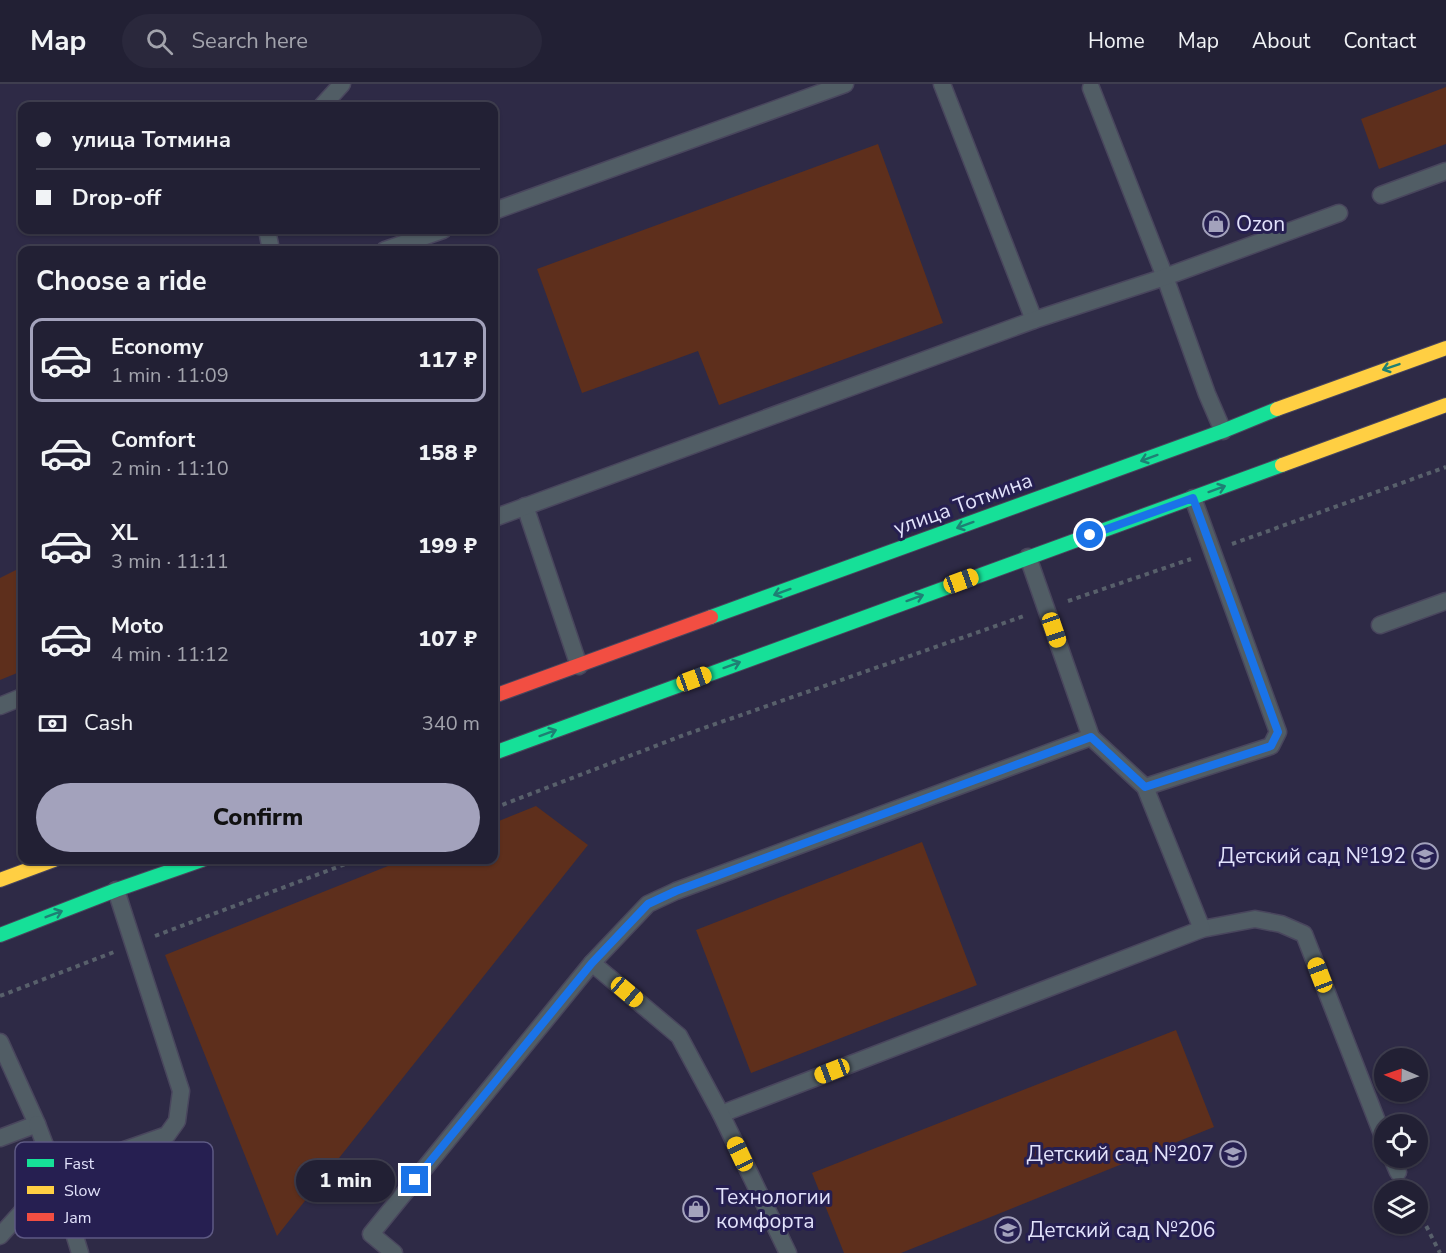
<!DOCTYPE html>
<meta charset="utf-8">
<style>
:root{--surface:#222034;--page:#2a283c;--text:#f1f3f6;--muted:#a2a3ac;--line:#3f3e4f;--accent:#a3a2bc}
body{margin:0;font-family:"Nunito Sans",sans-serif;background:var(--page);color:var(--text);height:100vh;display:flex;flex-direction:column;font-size:22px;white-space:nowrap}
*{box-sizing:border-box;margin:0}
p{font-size:20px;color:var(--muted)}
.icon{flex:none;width:33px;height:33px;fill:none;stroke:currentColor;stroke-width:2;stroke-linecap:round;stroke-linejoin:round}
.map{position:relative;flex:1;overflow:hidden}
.sheet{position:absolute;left:18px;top:162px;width:480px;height:618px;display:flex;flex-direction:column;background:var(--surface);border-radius:12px;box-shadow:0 2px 4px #0004,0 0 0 2px var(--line)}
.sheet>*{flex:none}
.guide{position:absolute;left:18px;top:18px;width:480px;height:132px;border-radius:12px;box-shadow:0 2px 4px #0004,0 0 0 2px var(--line);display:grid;align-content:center;height:132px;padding:0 18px;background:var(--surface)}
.needle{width:39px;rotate:272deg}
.buttons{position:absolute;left:1374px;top:964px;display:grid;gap:12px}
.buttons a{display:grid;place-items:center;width:54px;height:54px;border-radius:50%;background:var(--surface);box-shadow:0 2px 4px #0004,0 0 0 2px var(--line);font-size:30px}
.end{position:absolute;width:27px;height:27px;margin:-14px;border:8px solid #1a73e8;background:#fff;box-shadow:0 0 0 3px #fff}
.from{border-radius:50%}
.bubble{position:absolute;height:42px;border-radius:21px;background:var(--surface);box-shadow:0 2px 4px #0004,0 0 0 2px var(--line);font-size:20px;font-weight:800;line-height:42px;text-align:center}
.car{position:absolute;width:18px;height:36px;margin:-18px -9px;border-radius:8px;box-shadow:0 0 4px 2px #0007;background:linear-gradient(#f5c518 24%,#345 0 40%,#f5c518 0 76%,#345 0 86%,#f5c518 0)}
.guide b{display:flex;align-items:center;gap:21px;height:57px;font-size:22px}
.guide b+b{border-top:2px solid var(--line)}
.guide i{width:15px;height:15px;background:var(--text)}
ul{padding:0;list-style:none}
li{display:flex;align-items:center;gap:18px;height:84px;margin:0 12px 9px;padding:0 6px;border:3px solid transparent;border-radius:12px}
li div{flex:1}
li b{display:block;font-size:22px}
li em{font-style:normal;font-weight:800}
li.selected{border-color:var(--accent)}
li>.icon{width:54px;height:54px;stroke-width:1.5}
h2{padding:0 18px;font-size:27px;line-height:72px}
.pay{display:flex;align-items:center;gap:15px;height:66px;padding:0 18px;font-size:22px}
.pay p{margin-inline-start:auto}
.cta{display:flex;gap:12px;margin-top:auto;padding:12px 18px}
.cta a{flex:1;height:69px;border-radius:36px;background:var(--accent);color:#111;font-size:24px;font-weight:800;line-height:69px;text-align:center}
header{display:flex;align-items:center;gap:36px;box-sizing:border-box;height:84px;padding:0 30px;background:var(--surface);border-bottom:2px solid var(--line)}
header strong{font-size:28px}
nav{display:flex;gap:33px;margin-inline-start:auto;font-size:21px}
.search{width:420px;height:54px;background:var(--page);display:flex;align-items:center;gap:15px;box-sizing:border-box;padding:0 21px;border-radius:33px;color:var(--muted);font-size:22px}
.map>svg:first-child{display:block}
.green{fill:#5e2f1c}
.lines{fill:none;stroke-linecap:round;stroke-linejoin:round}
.lane-casing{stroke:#49465d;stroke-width:19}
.fast-casing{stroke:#49465d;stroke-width:16}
.slow-casing{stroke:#49465d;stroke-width:16}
.jam-casing{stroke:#49465d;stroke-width:16}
.path{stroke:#58606b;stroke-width:4;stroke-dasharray:4.5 4.5;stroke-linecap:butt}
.lane{stroke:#515d65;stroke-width:16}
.fast{stroke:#16e098;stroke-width:14}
.slow{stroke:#ffcf43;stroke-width:14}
.jam{stroke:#f24e42;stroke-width:14}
.oneway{stroke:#1e8074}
.route{stroke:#1a73e8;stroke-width:8}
.labels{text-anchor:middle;stroke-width:6;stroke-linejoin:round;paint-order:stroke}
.poi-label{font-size:21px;fill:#e2e2fb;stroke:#261f51;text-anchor:start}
.street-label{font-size:21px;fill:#e2e2fb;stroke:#261f51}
.key{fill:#261f51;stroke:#5e5a84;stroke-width:1.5}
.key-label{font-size:16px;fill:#e2e2fb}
</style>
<header>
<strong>Map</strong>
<div class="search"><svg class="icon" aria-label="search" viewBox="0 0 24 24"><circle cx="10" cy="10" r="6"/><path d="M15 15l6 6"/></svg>Search here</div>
<nav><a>Home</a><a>Map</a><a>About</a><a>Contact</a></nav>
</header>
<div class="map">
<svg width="1446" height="1169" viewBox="0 0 1446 1169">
<rect width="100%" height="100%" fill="#2e2a46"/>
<g class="green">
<path d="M 1446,3 L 1446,60 L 1379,85 L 1361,35 Z"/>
<path d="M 878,60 L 943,239 L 719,321 L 698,267 L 582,309 L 537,185 Z"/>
<path d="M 22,483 L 22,587 L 0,596 L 0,494 Z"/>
<path d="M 536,722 L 588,761 L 277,1152 L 165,871 L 403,776 L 494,776 L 494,739 Z"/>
<path d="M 922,758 L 977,901 L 751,989 L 696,846 Z"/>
<path d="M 1176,946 L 1214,1043 L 901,1169 L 844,1169 L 812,1089 Z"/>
</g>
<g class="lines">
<g class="lane-casing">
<g id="lane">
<path d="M 942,0 L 1034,236"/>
<path d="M 1091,4 L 1165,193 L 1207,310 L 1223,347"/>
<path d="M 322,22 L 342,0"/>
<path d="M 1381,111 L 1446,87"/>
<path d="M 494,127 L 845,0"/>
<path d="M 267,146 L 271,166"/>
<path d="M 385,166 L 443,146"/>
<path d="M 525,422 L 579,582"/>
<path d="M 494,434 L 1034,236 L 1165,193 L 1339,129"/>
<path d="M 1380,541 L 1446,517"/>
<path d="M 0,622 L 22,613"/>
<path d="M 1145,703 L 1271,662 L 1278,648 L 1193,414"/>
<path d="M 1202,845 L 1255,835 L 1281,840 L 1304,850 L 1384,1055"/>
<path d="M 0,958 L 37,1040 L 0,1054"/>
<path d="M 721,1030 L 1202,845 L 1145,703 L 1091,653"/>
<path d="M 37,1040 L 56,1090 L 80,1169"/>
<path d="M 1392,1074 L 1398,1088"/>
<path d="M 0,1152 L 56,1090 L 167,1051 L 177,1037 L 181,1007 L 116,806"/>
<path d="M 394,1169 L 371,1150 L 592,879"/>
<path d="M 788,1169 L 721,1030 L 679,952 L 592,879 L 648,820 L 676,807 L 1091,653 L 1028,473"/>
</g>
</g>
<g class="fast-casing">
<g id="fast">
<path d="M 711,533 L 1223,347 L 1277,325"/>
<path d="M 494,669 L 1282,381"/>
<path d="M 0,851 L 116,806 L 202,776"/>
</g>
</g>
<g class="slow-casing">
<g id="slow">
<path d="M 1277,325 L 1446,264"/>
<path d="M 1282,381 L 1446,321"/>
<path d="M 0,796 L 54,776"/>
</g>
</g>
<g class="jam-casing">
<path id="jam" d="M 494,612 L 711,533"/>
</g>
<g class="path">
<path d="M 1232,460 L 1446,383"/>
<path d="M 1068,517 L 1191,475"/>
<path d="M 494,724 L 684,651 L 1027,531"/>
<path d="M 155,852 L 356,776"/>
<path d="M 0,912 L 114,868"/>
<path d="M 1418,1126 L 1440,1169"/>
</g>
<use href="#lane" class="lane"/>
<use href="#fast" class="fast"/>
<use href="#slow" class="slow"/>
<use href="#jam" class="jam"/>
</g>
<defs><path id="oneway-shaft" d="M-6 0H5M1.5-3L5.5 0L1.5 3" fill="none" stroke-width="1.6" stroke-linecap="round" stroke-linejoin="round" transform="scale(1.5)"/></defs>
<g class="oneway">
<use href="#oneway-shaft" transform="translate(1391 283) rotate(161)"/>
<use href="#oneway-shaft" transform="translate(1149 374) rotate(160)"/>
<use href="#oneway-shaft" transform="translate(1217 405) rotate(-20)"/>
<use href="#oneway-shaft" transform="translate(965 441) rotate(160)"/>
<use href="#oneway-shaft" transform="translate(782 508) rotate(160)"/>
<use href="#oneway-shaft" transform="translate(915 514) rotate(-20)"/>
<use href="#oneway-shaft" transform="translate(732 581) rotate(-20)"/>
<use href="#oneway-shaft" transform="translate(548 649) rotate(-20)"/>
<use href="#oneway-shaft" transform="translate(54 830) rotate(-21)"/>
</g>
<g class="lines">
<path class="route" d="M 415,1096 L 592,879 L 648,820 L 676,807 L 1091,653 L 1145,703 L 1271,662 L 1278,648 L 1193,414 L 1090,451"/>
</g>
<defs>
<g id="shop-ring" transform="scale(1.35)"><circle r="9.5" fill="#261f51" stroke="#a3a2bc" stroke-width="1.5"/><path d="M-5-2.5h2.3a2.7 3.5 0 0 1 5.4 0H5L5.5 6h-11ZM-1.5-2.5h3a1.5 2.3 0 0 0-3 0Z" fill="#a3a2bc"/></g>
<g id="school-ring" transform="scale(1.35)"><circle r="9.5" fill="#261f51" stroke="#a3a2bc" stroke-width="1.5"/><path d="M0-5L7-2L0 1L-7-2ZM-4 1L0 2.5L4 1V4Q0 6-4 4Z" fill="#a3a2bc"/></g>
</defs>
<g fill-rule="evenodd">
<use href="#shop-ring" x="1216" y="140"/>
<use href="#school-ring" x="1425" y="772"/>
<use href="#school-ring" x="1233" y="1070"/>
<use href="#shop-ring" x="696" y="1125"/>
<use href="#school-ring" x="1008" y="1146"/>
</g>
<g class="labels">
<g class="poi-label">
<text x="1236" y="147">Ozon</text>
<text x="1406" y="779" text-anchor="end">Детский сад №192</text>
<text x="1214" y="1077" text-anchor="end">Детский сад №207</text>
<text x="716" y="1120">Технологии<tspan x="716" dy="24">комфорта</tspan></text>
<text x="1028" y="1153">Детский сад №206</text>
</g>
<g class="street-label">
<text transform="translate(963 420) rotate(-20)" y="7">улица Тотмина</text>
</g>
</g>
<rect x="15" y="1058" width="198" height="96" rx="9" class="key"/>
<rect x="27" y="1075" width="27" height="8" fill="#16e098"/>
<rect x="27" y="1102" width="27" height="8" fill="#ffcf43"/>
<rect x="27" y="1129" width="27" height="8" fill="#f24e42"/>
<g class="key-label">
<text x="64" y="1085">Fast</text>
<text x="64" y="1112">Slow</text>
<text x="64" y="1139">Jam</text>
</g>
</svg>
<div class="buttons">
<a><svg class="needle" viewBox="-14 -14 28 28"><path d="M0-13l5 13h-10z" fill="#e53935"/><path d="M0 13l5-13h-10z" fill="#a2a3ac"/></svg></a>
<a><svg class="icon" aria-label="locate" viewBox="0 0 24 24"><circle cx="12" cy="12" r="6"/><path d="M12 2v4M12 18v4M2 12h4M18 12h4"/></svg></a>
<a><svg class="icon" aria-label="layers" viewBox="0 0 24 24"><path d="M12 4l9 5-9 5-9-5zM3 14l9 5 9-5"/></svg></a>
</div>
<i class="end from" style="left:1090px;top:451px"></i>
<i class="end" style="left:415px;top:1096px"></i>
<div class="bubble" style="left:296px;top:1076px;width:99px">1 min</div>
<i class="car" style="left:961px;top:497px;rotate:70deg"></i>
<i class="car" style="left:1054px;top:546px;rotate:161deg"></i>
<i class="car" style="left:694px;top:595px;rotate:70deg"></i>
<i class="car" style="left:1320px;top:891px;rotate:339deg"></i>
<i class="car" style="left:627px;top:908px;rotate:130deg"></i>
<i class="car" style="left:832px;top:987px;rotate:249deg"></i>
<i class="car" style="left:740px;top:1070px;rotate:335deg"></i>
<div class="guide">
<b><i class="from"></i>улица Тотмина</b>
<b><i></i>Drop-off</b>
</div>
<section class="sheet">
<h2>Choose a ride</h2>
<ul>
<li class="selected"><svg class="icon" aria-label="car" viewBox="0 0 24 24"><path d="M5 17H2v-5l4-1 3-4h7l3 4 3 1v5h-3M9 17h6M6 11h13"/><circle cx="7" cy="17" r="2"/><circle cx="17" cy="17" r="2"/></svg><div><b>Economy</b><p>1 min · 11:09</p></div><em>117 ₽</em></li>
<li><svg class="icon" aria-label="car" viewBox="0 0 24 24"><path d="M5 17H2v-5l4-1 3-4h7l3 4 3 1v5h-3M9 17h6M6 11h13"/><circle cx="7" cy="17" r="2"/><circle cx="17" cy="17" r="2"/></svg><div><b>Comfort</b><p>2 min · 11:10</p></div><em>158 ₽</em></li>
<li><svg class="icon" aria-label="car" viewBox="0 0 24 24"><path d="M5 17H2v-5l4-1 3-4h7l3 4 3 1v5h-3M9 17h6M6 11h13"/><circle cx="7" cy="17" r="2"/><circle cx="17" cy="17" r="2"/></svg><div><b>XL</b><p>3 min · 11:11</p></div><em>199 ₽</em></li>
<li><svg class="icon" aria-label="car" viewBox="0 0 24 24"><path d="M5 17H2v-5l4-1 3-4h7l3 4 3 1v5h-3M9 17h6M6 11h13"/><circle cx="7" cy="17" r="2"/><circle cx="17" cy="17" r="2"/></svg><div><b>Moto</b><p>4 min · 11:12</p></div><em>107 ₽</em></li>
</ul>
<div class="pay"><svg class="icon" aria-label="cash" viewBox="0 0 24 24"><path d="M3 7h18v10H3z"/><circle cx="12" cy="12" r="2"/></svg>Cash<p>340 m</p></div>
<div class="cta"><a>Confirm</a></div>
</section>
</div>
